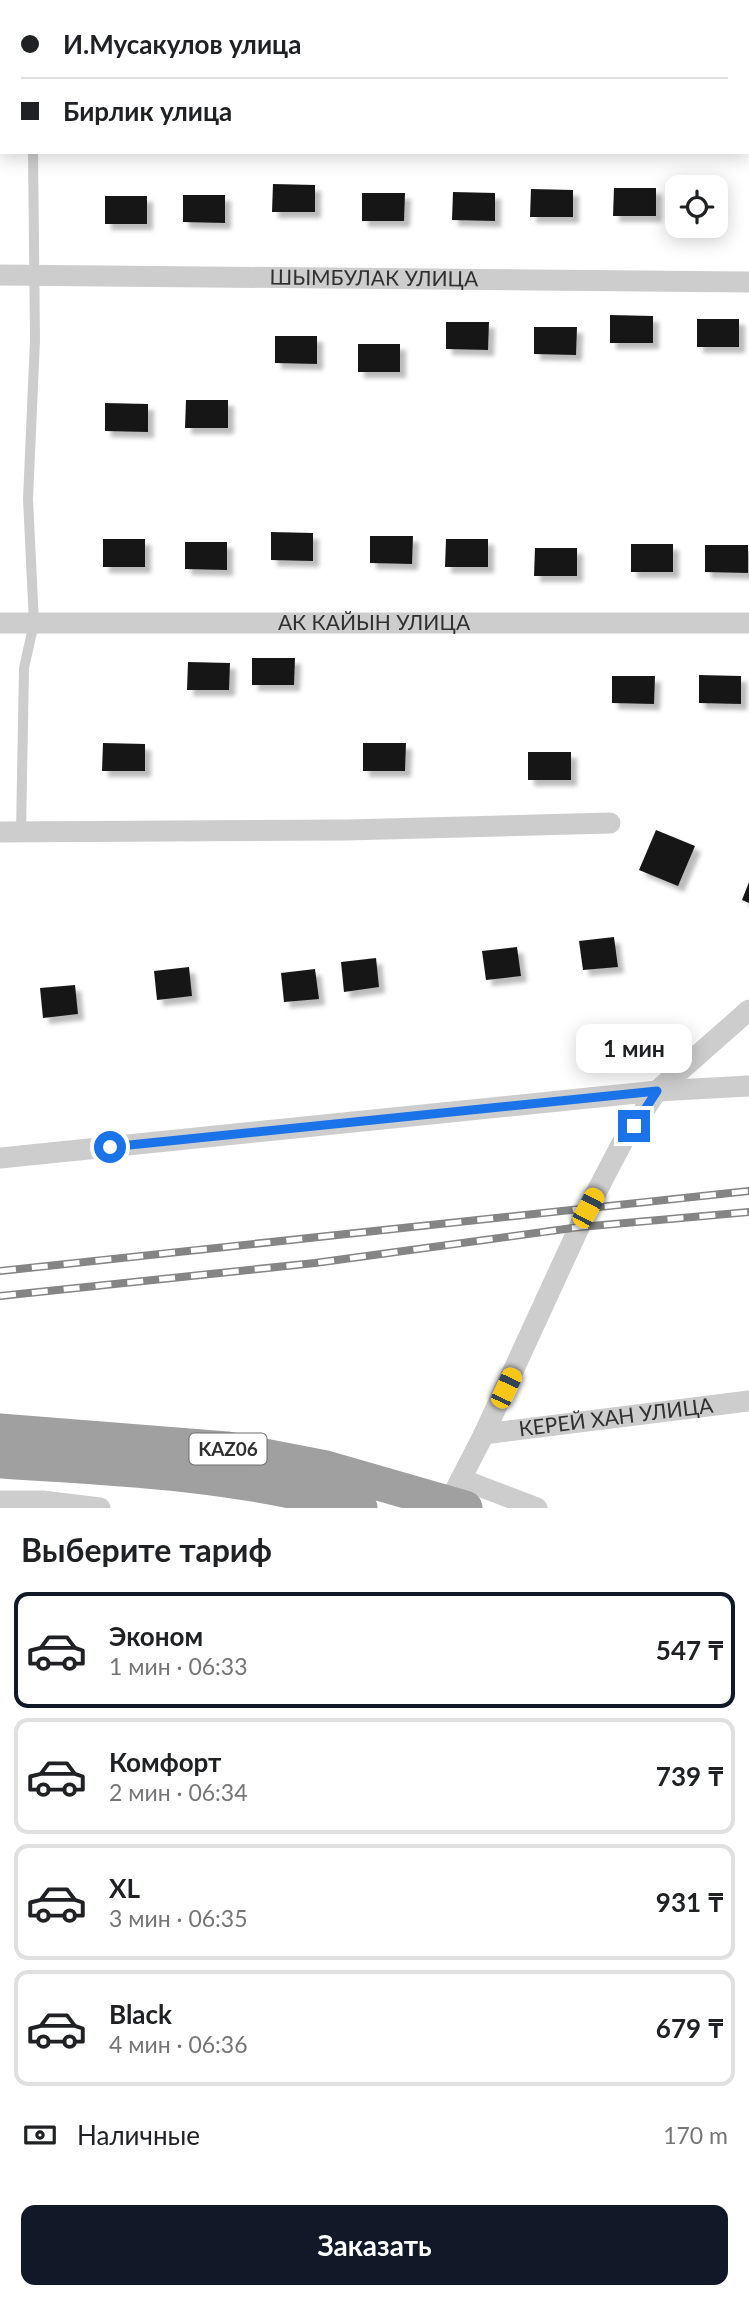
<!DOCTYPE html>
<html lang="ru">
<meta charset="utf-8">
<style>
:root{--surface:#fff;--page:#f6f6f6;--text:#202124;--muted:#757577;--line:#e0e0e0;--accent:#111827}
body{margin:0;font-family:Lato,sans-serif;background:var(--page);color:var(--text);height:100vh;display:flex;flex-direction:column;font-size:26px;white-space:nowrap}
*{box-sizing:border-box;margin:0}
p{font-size:23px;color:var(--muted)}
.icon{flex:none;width:38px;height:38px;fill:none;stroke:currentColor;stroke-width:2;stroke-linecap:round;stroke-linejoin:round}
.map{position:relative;height:1508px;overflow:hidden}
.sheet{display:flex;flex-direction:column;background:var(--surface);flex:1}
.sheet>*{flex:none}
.hud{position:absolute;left:0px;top:0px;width:749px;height:154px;box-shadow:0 4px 18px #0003;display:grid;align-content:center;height:154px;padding:0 21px;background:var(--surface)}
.fabs{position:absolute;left:665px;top:175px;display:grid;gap:14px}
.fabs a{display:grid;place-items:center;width:63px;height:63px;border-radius:14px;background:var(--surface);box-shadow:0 4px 18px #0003;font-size:35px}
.end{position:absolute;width:32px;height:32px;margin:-16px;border:9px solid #1a73e8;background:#fff;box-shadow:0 0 0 4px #fff}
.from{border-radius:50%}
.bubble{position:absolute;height:49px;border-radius:14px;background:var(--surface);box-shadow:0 4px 18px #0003;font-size:23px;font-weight:700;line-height:49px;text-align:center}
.car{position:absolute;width:21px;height:42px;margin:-21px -10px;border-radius:9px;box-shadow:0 0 5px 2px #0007;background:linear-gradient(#f5c518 24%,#345 0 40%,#f5c518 0 76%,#345 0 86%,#f5c518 0)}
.hud b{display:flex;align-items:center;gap:24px;height:66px;font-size:26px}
.hud b+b{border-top:2px solid var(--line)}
.hud i{width:18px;height:18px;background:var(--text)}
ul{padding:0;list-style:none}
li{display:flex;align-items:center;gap:21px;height:116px;margin:0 14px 10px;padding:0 7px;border:4px solid var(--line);border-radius:14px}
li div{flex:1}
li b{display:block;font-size:26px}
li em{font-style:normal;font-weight:700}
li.active{border-color:var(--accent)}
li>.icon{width:63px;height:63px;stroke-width:1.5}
h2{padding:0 21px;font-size:32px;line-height:84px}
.pay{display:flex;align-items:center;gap:18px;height:77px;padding:0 21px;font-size:26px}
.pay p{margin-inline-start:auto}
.primary-button{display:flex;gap:14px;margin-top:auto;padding:14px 21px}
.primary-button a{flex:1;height:80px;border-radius:14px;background:var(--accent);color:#fff;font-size:28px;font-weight:700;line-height:80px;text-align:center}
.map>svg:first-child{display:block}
.building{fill:#171717;filter:url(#shadow)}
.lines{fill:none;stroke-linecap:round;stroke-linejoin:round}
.service{stroke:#cdcdcd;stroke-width:10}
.minor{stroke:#cdcdcd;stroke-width:21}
.trunk{stroke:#a0a0a0;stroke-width:35}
.rail-casing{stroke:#858585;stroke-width:8}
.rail{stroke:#fff;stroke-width:5;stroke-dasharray:16;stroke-linecap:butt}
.route{stroke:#1a73e8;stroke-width:9}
.labels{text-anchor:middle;stroke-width:7;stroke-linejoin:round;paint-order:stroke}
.shield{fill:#fff;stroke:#6e6e6e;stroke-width:2}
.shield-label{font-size:19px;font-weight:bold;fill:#303030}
.street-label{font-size:21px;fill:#303030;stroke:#fff}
</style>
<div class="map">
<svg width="749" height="1508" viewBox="0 0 749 1508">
<defs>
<filter id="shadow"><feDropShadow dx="6" dy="6" stdDeviation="2" flood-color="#0004"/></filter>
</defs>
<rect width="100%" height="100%" fill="#fff"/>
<g class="building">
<path d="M 273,184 L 315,185 L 315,212 L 272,212 Z"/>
<path d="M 614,188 L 656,188 L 656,216 L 613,216 Z"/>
<path d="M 531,189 L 573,190 L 573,217 L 530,217 Z"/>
<path d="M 453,192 L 495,193 L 495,221 L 452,220 Z"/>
<path d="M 362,193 L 405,193 L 404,221 L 362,221 Z"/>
<path d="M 183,195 L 225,195 L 225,223 L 183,222 Z"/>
<rect x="105" y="196" width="42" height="28"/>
<path d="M 610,315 L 653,316 L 653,343 L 610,343 Z"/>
<rect x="697" y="319" width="42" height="28"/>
<path d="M 446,322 L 489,322 L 488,350 L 446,349 Z"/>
<path d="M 534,327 L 577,327 L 576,355 L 534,354 Z"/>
<path d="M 275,336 L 317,336 L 317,364 L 275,363 Z"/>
<rect x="358" y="344" width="42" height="28"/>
<path d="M 186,400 L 228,400 L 228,428 L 185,428 Z"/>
<path d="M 105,403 L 148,404 L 148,432 L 105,431 Z"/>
<path d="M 271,532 L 313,533 L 313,561 L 271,560 Z"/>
<path d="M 370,536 L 413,536 L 412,564 L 370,563 Z"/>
<rect x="103" y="539" width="42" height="28"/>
<path d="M 446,539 L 488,539 L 488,567 L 445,567 Z"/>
<path d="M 185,542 L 227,542 L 227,570 L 185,569 Z"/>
<rect x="631" y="544" width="42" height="28"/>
<path d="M 705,545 L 748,545 L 748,573 L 705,572 Z"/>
<path d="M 535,548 L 577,548 L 577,576 L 534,576 Z"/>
<path d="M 252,658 L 295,658 L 294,685 L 252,685 Z"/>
<path d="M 188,662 L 230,663 L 229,690 L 187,690 Z"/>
<path d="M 699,675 L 741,676 L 741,704 L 699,703 Z"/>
<path d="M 612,676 L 655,676 L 654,704 L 612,703 Z"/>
<path d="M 103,743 L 145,744 L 145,771 L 102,771 Z"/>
<path d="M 363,743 L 406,743 L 405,771 L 363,771 Z"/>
<rect x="528" y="752" width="43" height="28"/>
<path d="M 656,830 L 695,846 L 678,886 L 639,870 Z"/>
<path d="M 749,882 L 749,903 L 742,900 Z"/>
<path d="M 614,937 L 618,967 L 583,970 L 579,941 Z"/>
<path d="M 517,947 L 521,976 L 486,980 L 482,951 Z"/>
<path d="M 376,958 L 379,987 L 344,992 L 341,962 Z"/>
<path d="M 189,967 L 192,996 L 157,1000 L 154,971 Z"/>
<path d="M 315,969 L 319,999 L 284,1002 L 281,973 Z"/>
<path d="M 75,985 L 78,1014 L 43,1018 L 40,988 Z"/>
</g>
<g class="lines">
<g class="service">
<path d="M 33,0 L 33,2"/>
<path d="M 21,832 L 24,668 L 34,623 L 28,499 L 35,340 L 33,152"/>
</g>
<g class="minor">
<path id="s1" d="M 0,275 L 749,282"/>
<path id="s2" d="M 0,623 L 749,623"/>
<path d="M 0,832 L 347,830 L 610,823"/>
<path d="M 0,1158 L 657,1091 L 749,1086"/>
<path id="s3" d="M 484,1434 L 749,1401"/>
<path d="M 461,1479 L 537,1508"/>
<path d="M 0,1501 L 42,1501 L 100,1508"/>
<path d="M 446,1508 L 484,1434 L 588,1208 L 622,1143 L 657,1091 L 749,1010"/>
</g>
<g class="trunk">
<path d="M 0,1431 L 227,1449 L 326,1468 L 465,1508"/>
<path d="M 0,1461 C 122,1468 243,1474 360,1508"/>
</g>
<g class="rail-casing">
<g id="rail">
<path d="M 0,1271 L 749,1191"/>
<path d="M 0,1296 L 315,1263 L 580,1227 L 749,1212"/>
</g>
</g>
<use href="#rail" class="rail"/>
</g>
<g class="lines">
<path class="route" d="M 110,1147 L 657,1091 L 634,1126"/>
</g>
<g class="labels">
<rect class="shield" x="189.5" y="1433.5" width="77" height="31" rx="5"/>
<g class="shield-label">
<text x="228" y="1456">KАZ06</text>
</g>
<g class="street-label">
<text dy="7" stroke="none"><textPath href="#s1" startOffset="374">ШЫМБУЛАК УЛИЦА</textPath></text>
<text dy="7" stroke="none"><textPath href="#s2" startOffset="374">АК КАЙЫН УЛИЦА</textPath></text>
<text dy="7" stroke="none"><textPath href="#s3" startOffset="133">КЕРЕЙ ХАН УЛИЦА</textPath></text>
</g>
</g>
</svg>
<div class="fabs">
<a><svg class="icon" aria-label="locate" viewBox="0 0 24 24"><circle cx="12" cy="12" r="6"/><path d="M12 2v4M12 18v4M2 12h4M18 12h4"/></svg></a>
</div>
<i class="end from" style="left:110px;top:1147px"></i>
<i class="end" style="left:634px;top:1126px"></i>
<div class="bubble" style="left:576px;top:1024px;width:116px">1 мин</div>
<i class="car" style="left:588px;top:1208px;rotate:28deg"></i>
<i class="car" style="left:506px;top:1388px;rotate:25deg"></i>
<div class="hud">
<b><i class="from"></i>И.Мусакулов улица</b>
<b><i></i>Бирлик улица</b>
</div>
</div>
<section class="sheet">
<h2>Выберите тариф</h2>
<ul>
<li class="active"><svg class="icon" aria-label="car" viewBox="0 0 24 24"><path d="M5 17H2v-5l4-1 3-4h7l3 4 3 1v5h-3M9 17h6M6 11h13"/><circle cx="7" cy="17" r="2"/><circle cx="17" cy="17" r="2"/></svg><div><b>Эконом</b><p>1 мин · 06:33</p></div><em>547 ₸</em></li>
<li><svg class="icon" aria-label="car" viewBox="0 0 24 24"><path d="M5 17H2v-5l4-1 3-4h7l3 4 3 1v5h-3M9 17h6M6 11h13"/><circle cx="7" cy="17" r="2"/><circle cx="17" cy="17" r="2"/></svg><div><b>Комфорт</b><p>2 мин · 06:34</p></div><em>739 ₸</em></li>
<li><svg class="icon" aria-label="car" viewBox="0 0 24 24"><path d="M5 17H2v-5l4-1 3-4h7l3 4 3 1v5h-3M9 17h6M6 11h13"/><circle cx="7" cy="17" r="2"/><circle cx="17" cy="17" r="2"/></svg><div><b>XL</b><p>3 мин · 06:35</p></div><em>931 ₸</em></li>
<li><svg class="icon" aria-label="car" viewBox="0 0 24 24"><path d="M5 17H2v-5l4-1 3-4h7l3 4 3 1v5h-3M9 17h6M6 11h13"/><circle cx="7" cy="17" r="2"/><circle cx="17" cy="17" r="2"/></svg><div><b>Black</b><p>4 мин · 06:36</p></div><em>679 ₸</em></li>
</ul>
<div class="pay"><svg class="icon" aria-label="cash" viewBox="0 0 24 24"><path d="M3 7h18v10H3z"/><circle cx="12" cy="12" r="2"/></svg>Наличные<p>170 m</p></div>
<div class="primary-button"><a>Заказать</a></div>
</section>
